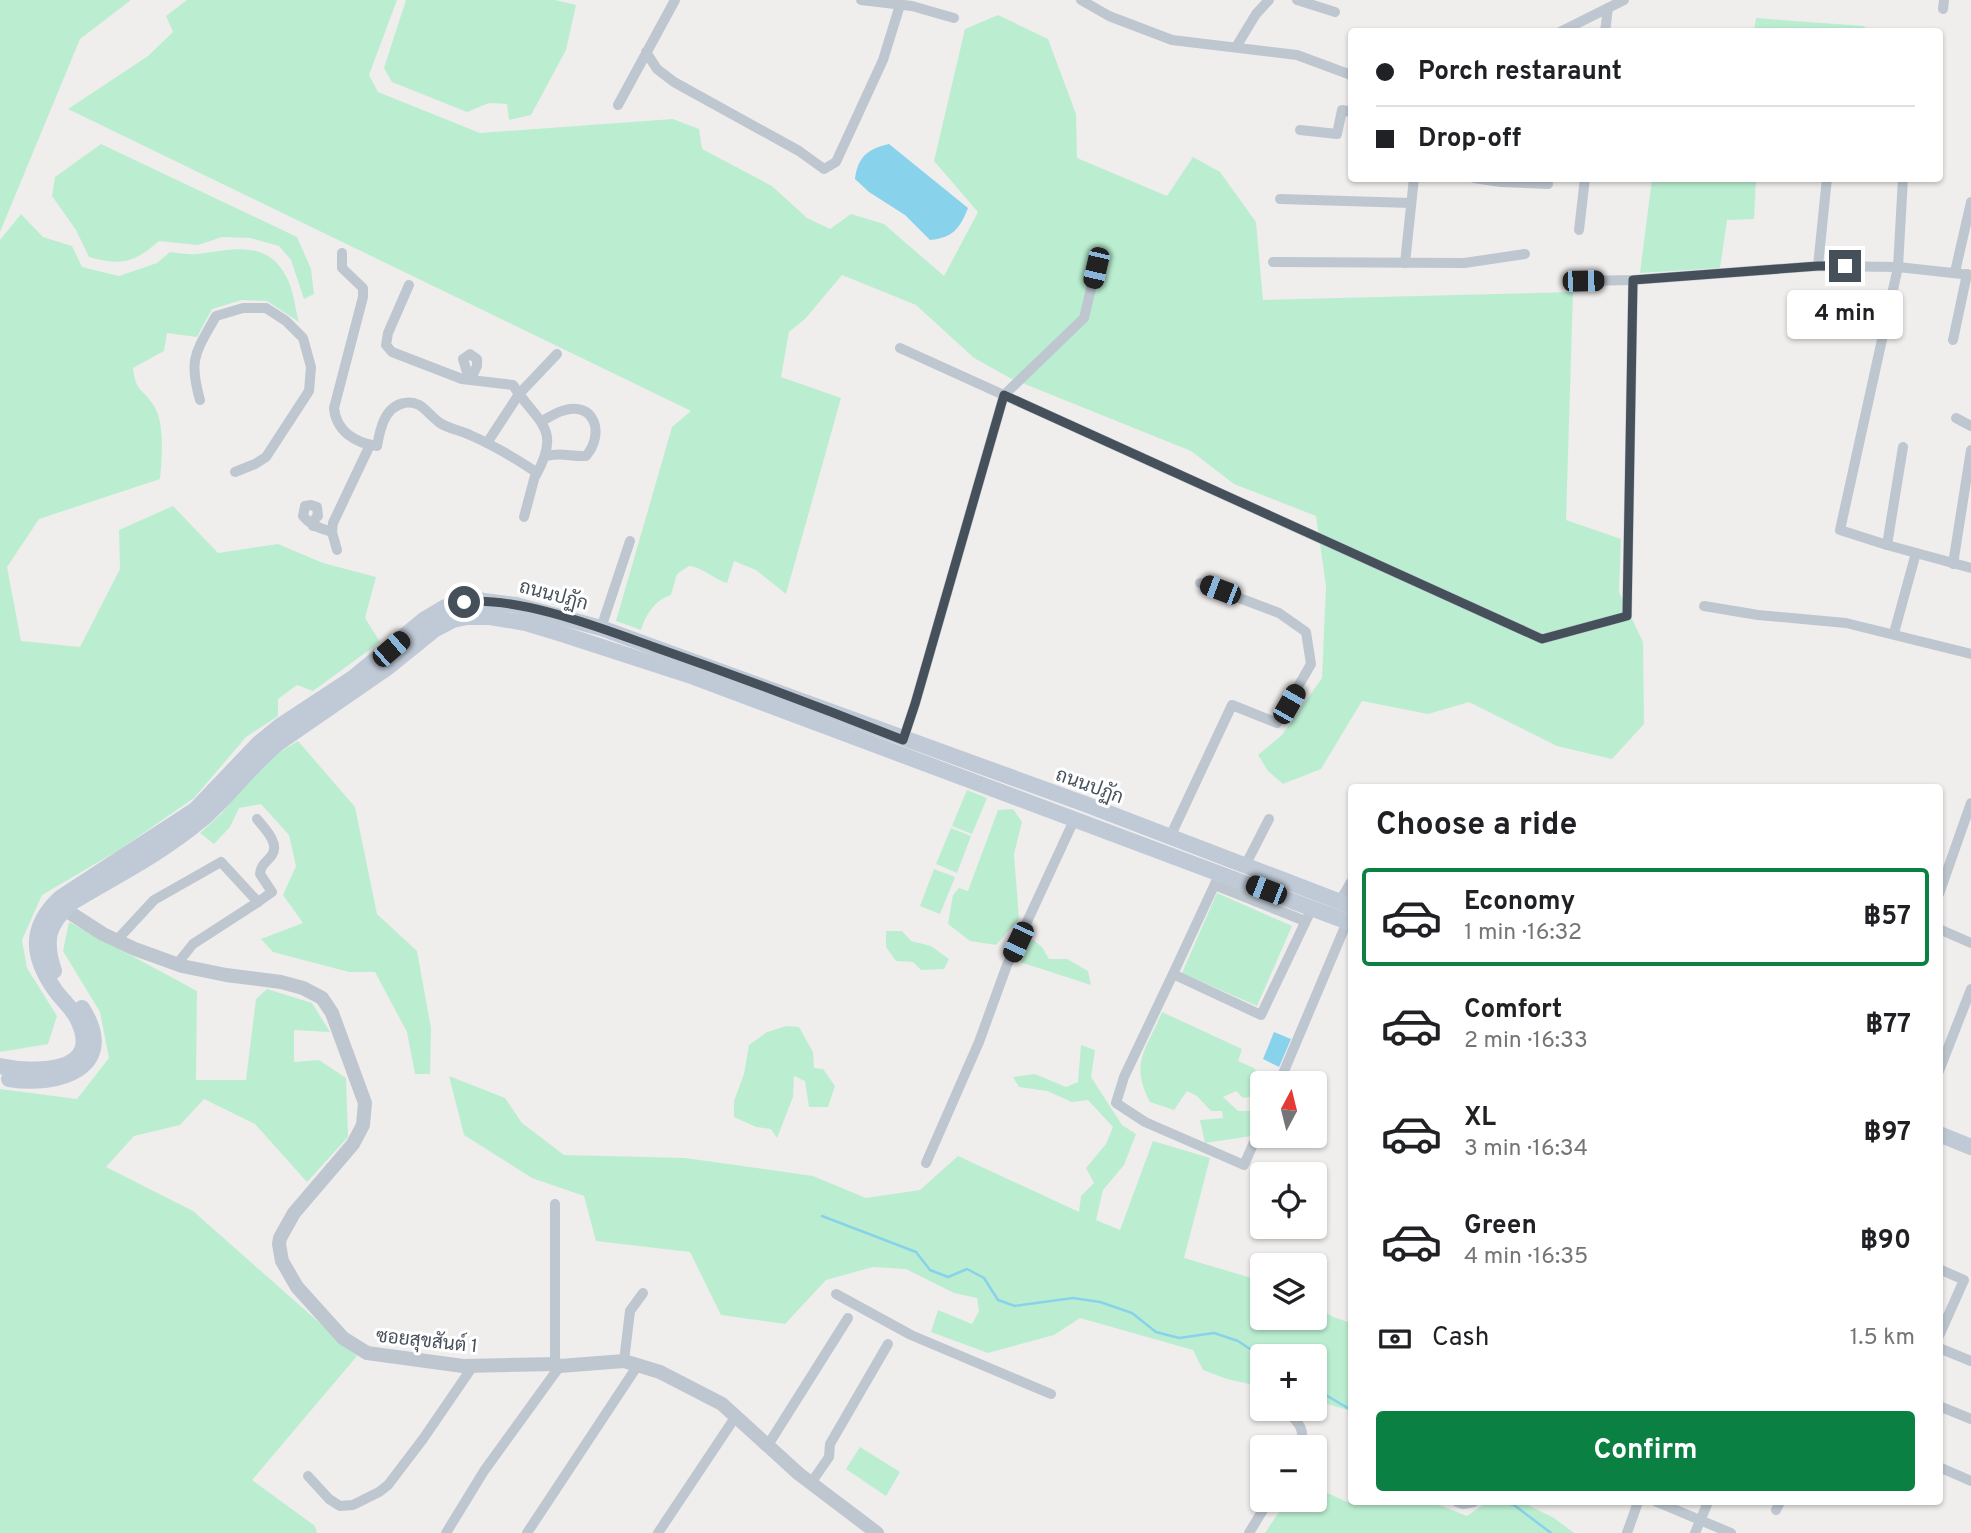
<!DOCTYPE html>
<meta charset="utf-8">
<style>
:root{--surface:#fff;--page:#f2f2f2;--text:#202124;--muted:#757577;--line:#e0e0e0;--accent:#0b8043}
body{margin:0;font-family:Overpass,Sarabun,sans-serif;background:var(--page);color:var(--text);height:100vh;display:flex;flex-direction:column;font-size:26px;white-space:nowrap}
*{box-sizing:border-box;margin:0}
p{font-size:23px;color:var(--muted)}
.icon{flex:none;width:38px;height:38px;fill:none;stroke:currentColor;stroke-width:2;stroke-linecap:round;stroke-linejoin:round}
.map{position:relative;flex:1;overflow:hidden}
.side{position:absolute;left:1348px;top:784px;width:595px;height:721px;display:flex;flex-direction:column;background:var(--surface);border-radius:7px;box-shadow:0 2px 5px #0004}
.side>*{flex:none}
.banner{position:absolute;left:1348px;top:28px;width:595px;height:154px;border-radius:7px;box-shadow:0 2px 5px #0004;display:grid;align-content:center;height:154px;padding:0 28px;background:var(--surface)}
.needle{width:46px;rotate:7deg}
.buttons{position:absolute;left:1250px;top:1071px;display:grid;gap:14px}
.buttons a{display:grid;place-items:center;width:77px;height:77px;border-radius:7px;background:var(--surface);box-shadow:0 2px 5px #0004;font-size:35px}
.end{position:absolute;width:32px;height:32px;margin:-16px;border:9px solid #46505b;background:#fff;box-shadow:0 0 0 4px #fff}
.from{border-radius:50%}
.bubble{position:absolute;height:49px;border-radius:7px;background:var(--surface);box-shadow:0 2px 5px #0004;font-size:23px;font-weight:700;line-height:49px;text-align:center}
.car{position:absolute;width:21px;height:42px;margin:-21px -10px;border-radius:9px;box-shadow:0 0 5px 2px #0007;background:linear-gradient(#222 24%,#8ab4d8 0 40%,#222 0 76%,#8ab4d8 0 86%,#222 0)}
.banner b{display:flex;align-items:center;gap:24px;height:66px;font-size:26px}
.banner b+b{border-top:2px solid var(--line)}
.banner i{width:18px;height:18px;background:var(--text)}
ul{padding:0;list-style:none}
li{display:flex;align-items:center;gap:21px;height:98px;margin:0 14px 10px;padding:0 14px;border:4px solid transparent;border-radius:7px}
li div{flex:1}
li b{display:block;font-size:26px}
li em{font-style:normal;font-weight:700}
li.selected{border-color:var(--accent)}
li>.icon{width:63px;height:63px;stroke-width:1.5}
h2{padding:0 28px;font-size:32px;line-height:84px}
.pay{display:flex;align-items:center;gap:18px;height:77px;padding:0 28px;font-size:26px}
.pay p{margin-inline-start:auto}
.button{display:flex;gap:14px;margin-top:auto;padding:14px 28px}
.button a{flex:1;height:80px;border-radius:7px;background:var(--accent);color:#fff;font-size:28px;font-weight:700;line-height:80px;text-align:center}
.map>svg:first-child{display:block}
.green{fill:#bbeed1}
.water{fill:#88d2eb}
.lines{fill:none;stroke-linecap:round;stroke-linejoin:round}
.stream{stroke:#88d2eb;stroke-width:2.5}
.minor{stroke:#bec7d0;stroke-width:10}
.tertiary{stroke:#bec7d0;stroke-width:14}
.secondary{stroke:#c0cad7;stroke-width:16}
.route{stroke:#46505b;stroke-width:9}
.labels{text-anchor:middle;stroke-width:6;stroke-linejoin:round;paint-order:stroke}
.street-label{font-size:19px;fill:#46505b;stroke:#fff}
</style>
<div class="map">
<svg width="1971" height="1533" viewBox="0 0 1971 1533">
<rect width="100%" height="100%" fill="#f0eded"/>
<g class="green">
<path d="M 0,0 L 131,0 L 80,39 L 0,232 Z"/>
<path d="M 187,0 L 397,0 L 369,75 L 378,92 L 480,133 L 673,119 L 699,129 L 702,149 L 772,186 L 807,218 L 830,229 L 851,214 L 884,224 L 944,276 L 978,212 L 934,161 L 965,29 L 998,15 L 1048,39 L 1076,114 L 1077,158 L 1167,196 L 1193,157 L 1220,172 L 1256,222 L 1263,300 L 1573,292 L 1566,520 L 1621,539 L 1619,592 L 1643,642 L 1644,724 L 1612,759 L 1557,746 L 1469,702 L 1428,714 L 1362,701 L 1321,769 L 1283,784 L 1268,771 L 1258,755 L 1282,735 L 1322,678 L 1326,586 L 1316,516 L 1234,484 L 1191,451 L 1010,378 L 974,358 L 916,305 L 842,275 L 805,319 L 789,332 L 781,377 L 841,398 L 786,594 L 756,570 L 734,561 L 727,583 C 712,578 704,568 689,566 L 677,574 L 671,595 C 655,600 646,614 641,630 L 616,621 L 672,427 L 691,411 L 68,109 L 148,56 L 173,32 L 166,16 Z"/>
<path d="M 406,0 L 555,0 L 576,5 L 566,50 L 531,115 L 509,120 L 507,104 L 489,103 L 467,112 L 392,82 L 384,68 Z"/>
<path d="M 1756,18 L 1864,26 L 1867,31 L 1754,31 Z"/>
<path d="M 101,144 L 297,237 L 311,269 L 314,294 L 304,299 L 291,260 L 279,246 L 250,238 L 222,237 L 198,245 L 159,241 C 134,263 121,266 89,257 L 76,230 L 52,196 L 55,177 Z"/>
<path d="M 1652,179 L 1756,179 L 1754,219 L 1727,220 L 1720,268 L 1640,273 Z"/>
<path d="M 21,214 L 43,237 L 72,246 L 82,267 L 119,276 L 157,263 L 170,252 C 179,253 189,255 197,254 C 234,249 269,239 288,280 C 294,293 295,309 299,322 L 267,301 L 242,300 L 212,309 L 197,337 L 167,333 L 164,351 L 133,368 C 136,393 142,387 154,406 C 165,422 162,460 160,479 L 39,519 L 7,567 L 21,641 L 80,647 L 120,569 L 119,530 L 173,506 L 218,553 L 278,544 L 323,563 L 376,577 L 365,618 L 380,642 L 313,691 L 297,685 L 278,699 L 278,716 L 246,737 L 194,798 L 119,850 L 42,895 L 22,940 L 27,968 L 57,1016 L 48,1044 L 0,1052 L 0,240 Z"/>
<path d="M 298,741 L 355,807 L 377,914 L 417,951 L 431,1028 L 430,1074 L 415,1074 L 407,1032 L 375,972 L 349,972 L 273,952 L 261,939 L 303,923 L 283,895 L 296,866 L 289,835 L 261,804 L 239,808 L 230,827 L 214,844 L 200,833 L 221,814 L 268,759 Z"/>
<path d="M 967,790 L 987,798 L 972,834 L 952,826 Z"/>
<path d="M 1013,809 L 1022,822 L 1014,854 L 1019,919 L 996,945 L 970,941 L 948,924 L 953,895 L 959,888 L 968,891 L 998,810 Z"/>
<path d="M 951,828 L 971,836 L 957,873 L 936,864 Z"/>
<path d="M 934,869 L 955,877 L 940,914 L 920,906 Z"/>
<path d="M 1217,893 L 1292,926 L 1257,1006 L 1182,973 Z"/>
<path d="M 69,922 L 197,991 L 196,1080 L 246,1080 L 256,999 L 267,989 L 312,1003 L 330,1032 L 294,1030 L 294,1062 L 319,1060 L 346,1078 L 348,1137 L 307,1182 L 255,1124 L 204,1099 L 180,1125 L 134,1136 L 106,1167 L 193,1211 L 357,1356 L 252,1480 L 315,1526 L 317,1533 L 0,1533 L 0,1089 L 77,1099 L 109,1058 L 100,1012 L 63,951 Z"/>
<path d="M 886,931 L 902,931 L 911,941 L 931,946 L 949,959 L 944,969 L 921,970 L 913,962 L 896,961 L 886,947 Z"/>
<path d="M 1032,939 L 1042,947 L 1049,959 L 1067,959 L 1088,971 L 1091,985 L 1020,962 Z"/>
<path d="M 1162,1012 L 1242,1049 L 1238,1061 L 1254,1068 L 1264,1083 L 1262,1083 L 1260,1095 L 1243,1098 L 1236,1091 L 1223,1097 L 1238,1111 L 1251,1111 L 1256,1124 L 1252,1136 L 1205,1143 L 1200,1120 L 1223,1118 L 1222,1111 L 1211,1111 L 1197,1096 L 1187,1091 L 1174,1110 L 1150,1102 C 1129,1063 1147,1049 1162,1012 Z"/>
<path d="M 787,1026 L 799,1027 L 813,1052 L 814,1068 L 823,1069 L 835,1086 L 828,1107 L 809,1107 L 805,1081 L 794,1076 L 793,1097 L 777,1138 L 771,1129 L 756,1127 L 734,1117 L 734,1101 L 744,1074 L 749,1045 L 767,1032 Z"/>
<path d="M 1081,1045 L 1095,1050 L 1091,1077 L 1122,1125 L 1136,1134 L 1124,1165 L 1103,1190 L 1096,1220 L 1120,1230 L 1153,1141 L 1210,1158 L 1184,1258 L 1262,1281 L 1262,1318 L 1314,1318 L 1314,1305 L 1333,1317 L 1351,1323 L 1351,1411 L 1314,1400 L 1314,1356 L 1262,1356 L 1262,1387 L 1227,1379 L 1203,1370 L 1193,1350 L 1080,1318 L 1054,1335 L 988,1353 L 931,1332 L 938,1310 L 972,1324 L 979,1311 L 977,1298 L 954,1293 L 906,1269 L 873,1267 L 826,1280 L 785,1324 L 721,1315 L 690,1252 L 596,1241 L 584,1196 L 532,1178 L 464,1135 L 449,1076 L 505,1098 L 522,1123 L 564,1155 L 685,1158 L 813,1176 L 866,1198 L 920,1190 L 958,1156 L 1079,1212 L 1081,1196 L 1094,1183 L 1086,1168 L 1106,1144 L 1113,1127 L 1088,1100 L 1072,1102 L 1047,1091 L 1019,1087 L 1013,1077 L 1035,1074 L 1066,1087 L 1078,1082 Z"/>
<path d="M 860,1447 L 900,1472 L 886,1496 L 846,1469 Z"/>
<path d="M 1314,1487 L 1354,1505 L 1359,1502 L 1432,1502 L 1467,1516 L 1487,1502 L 1522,1502 L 1554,1518 L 1574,1533 L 1265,1533 L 1287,1500 L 1314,1500 Z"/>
</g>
<g class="water">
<path d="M 889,144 L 968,208 C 960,229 952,238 930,240 L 905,215 L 869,192 L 855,179 C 858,156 868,149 889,144 Z"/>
<path d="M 1274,1032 L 1291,1039 L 1279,1067 L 1263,1059 Z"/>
</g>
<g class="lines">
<g class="stream">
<path d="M 822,1216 L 916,1252 L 930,1270 L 948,1277 L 967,1269 L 984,1278 L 998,1300 L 1015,1306 L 1073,1298 L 1100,1302 L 1132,1313 L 1156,1332 L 1179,1338 L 1214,1333 L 1238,1341 L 1262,1357"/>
<path d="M 1314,1388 L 1351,1410"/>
<path d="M 1501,1502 L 1514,1505 L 1551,1533"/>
</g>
<g class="minor">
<path d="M 861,0 L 912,6 L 954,18"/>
<path d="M 1081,0 L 1109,16 L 1172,40 L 1297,55 L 1351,75"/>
<path d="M 1297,0 L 1335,12"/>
<path d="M 1943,9 L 1944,0"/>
<path d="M 1560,32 L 1624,0"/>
<path d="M 1605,32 L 1608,8"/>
<path d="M 1236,47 L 1256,14 L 1269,0"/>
<path d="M 646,52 L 657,69 L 674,82 L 799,151 L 824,169 L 836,162 L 883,60 L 900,5"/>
<path d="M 618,105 L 675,0"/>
<path d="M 1300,130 L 1337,134 L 1342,110 L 1351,112"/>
<path d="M 1474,178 L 1501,182 L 1548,184"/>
<path d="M 1903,178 L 1898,267 L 1840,530 L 1887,545 L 1971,568"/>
<path d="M 1280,199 L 1411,203"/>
<path d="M 1579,230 L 1585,178"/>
<path d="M 342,253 L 342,268 L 363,288 L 363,297 L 334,408 C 336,431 355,443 377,446 C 380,430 384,407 404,403 C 421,399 428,415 440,423 C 449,429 460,430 470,435 C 493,445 515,458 536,472 L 524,517"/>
<path d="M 1273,262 L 1464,263 L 1525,254"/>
<path d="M 1405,263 L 1414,178"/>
<path d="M 1818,266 L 1827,178"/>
<path d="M 1955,272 L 1971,202"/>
<path d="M 1583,281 L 1633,280"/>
<path d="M 409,285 L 388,333 L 386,345 L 392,352 L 462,379 L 513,385 C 536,422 563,427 536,475"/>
<path d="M 1953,340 L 1967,274"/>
<path d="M 900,348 L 1542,639 L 1627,616 L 1633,280 L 1818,266 L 1898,267 L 1971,275"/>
<path d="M 469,379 L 463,359 L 470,354 L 477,359 L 477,366 L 471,379"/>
<path d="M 200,400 C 188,358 196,352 216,316 L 243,308 L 266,308 L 286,321 L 303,338 L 311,367 L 309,391 L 266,457 L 255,464 L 235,472"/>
<path d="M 1956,418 L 1971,426"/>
<path d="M 542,421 C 548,418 555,413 562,411 C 595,400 605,434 586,456 C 571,457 562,452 547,456"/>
<path d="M 487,443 L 519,394 L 557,354"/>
<path d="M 313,526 L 315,519 L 318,516 L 317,507 L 311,505 L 305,506 L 303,516 C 311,526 320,528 332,532"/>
<path d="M 1887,545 L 1903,447"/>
<path d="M 337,550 L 332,532 L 333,523 L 370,445"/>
<path d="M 1953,564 L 1971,450"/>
<path d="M 1704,606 L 1758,615 L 1846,623 L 1971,654"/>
<path d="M 601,628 L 630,541"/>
<path d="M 1894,633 L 1916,553"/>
<path d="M 903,740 L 915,704 L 1004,395 L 1084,318 L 1096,268"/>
<path d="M 257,819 C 264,828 280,843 272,855 C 266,863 261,864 260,874 L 272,892 L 258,902"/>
<path d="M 1170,837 L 1232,705 L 1277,723 L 1311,664 L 1306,632 L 1279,613 L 1200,583"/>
<path d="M 1245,866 L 1269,819"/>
<path d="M 1215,885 L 1305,921"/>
<path d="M 1939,894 L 1971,803"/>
<path d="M 1340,901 L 1351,882"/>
<path d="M 1939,929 L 1971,943"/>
<path d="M 117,940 L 154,900 L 221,862 L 258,902 L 193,944 L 177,964"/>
<path d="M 1173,974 L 1220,873"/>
<path d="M 1939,1071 L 1971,989"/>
<path d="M 1279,1083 L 1347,922"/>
<path d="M 1262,1124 L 1244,1165 L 1145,1122 L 1116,1103 L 1124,1077 L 1173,974 L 1261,1015 L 1312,908"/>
<path d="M 926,1163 L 979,1042 L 1007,965 L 1075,818"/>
<path d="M 555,1204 L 555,1364"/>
<path d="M 1939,1269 L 1964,1280 L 1939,1336"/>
<path d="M 836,1294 L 911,1335 L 1051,1394"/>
<path d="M 1939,1348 L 1971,1361"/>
<path d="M 624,1361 L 630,1311 L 643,1293"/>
<path d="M 1939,1406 L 1971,1419"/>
<path d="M 1287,1411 C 1299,1423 1307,1431 1299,1447"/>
<path d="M 768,1445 L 848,1318"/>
<path d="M 1939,1467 L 1971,1481"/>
<path d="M 308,1476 L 329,1499 L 340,1506 L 353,1505 L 379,1492 L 388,1485 L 423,1439 L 473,1366"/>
<path d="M 811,1483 L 829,1457 L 830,1444 L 888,1344"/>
<path d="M 1457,1502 L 1463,1504 L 1474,1502"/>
<path d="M 1657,1502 L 1731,1533"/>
<path d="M 1776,1510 L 1780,1502"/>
<path d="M 446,1533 L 484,1471 L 560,1366"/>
<path d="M 527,1533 L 638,1365"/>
<path d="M 658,1533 L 736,1416"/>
<path d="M 1249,1533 L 1269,1500"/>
<path d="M 1627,1533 L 1638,1502"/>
<path d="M 1695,1533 L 1708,1502"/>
</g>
<path class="tertiary" d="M 64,909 L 103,934 L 135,949 L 182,966 L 226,975 L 281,982 L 303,988 L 322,998 L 332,1013 L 365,1103 L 363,1125 L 353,1144 L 294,1213 L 280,1238 L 279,1244 L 282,1261 L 297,1287 L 343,1338 L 367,1353 L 463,1366 L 555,1364 L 560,1366 L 624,1361 L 660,1372 L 722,1404 L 799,1474 L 877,1533"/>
<g class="secondary">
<path d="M 54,971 C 44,941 47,925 71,903 C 114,877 162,853 200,821 C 228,798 249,767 277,744 L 387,668 L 434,630 L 453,620 L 467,617 L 490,617 L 526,623 L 559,633 L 694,677 L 1351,923"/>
<path d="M 0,1066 C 33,1073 104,1075 78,1020 C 73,1009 62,1000 55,990 C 31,956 29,927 60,898 L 195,810 L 259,743 L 280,726 L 353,678 L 425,619 L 445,607 L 477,600 L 516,605 L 601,628 L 1085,804 L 1351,906"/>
<path d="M 9,1079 C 58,1087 120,1068 82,1008"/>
<path d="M 1939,1134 L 1971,1147"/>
</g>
</g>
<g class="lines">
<path class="route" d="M 464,602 C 519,596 601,628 654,647 C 737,676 820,707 903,740 L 915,704 L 1004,395 L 1542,639 L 1627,616 L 1633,280 L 1818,266 L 1845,266"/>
</g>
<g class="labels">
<g class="street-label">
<text transform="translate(554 594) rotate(15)" y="7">ถนนปฏัก</text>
<text transform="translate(1090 785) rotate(20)" y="7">ถนนปฏัก</text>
<text transform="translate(427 1340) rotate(6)" y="7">ซอยสุขสันต์ 1</text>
</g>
</g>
</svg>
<div class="buttons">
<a><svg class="needle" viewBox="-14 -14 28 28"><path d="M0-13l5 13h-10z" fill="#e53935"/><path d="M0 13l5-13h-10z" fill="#757577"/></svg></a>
<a><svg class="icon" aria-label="locate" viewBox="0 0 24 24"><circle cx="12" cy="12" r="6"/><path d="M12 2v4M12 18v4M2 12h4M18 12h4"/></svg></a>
<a><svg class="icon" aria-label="layers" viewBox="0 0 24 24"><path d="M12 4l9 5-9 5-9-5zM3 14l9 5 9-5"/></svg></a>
<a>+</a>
<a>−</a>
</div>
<i class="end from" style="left:464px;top:602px"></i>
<i class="end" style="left:1845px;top:266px"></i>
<div class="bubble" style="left:1787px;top:290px;width:116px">4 min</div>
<i class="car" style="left:1096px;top:268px;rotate:193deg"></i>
<i class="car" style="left:1583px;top:281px;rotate:89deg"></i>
<i class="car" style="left:1220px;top:590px;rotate:291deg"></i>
<i class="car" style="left:391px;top:649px;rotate:49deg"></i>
<i class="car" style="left:1289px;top:704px;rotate:30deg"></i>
<i class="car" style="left:1266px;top:890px;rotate:291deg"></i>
<i class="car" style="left:1018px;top:942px;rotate:205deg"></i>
<div class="banner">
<b><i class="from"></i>Porch restaraunt</b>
<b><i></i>Drop-off</b>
</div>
<section class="side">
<h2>Choose a ride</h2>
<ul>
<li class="selected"><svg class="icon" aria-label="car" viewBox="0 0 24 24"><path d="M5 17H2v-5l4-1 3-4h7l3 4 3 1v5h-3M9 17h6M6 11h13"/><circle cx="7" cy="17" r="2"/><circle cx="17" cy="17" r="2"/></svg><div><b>Economy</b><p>1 min · 16:32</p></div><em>฿57</em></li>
<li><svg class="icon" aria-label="car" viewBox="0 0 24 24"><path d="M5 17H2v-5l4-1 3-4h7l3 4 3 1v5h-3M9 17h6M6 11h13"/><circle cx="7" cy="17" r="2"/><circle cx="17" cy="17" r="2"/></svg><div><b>Comfort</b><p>2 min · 16:33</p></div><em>฿77</em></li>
<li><svg class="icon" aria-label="car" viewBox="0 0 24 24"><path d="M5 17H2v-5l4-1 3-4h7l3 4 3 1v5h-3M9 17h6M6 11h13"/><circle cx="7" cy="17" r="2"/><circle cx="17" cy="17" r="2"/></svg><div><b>XL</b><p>3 min · 16:34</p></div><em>฿97</em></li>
<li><svg class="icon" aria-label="car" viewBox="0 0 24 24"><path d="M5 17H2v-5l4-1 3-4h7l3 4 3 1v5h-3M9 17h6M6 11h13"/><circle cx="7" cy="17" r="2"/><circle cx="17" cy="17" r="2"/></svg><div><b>Green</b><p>4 min · 16:35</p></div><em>฿90</em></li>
</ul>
<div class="pay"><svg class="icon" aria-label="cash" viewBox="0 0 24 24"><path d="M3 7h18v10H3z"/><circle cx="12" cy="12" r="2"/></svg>Cash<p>1.5 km</p></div>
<div class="button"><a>Confirm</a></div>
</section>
</div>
